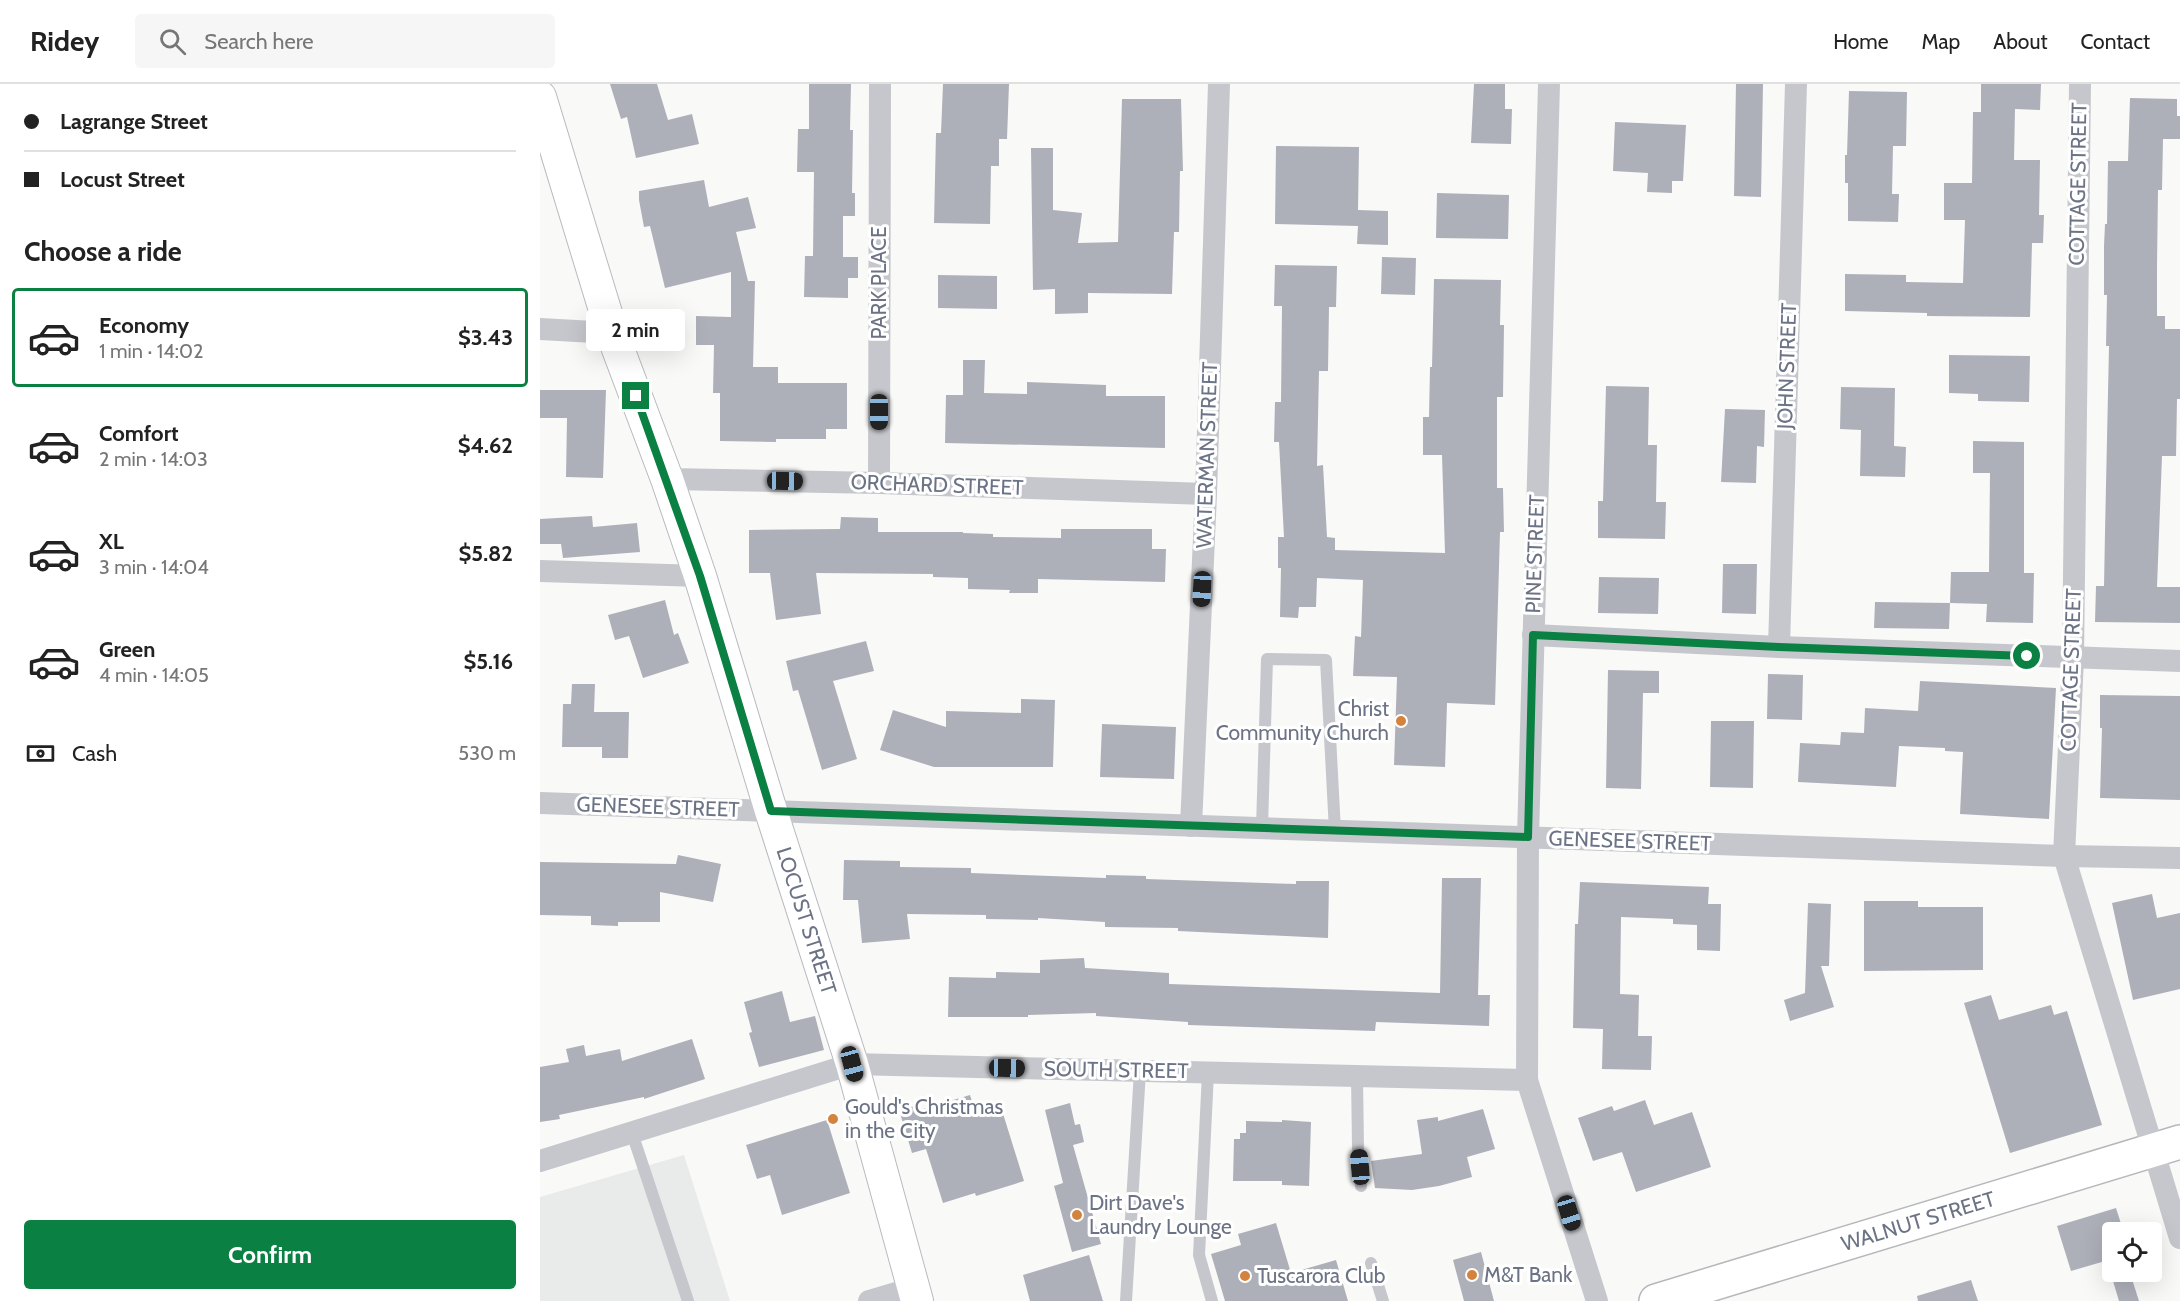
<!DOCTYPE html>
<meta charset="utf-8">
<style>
:root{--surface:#fff;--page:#f6f6f6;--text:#222;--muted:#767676;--line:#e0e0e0;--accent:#0b8043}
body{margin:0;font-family:Cabin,sans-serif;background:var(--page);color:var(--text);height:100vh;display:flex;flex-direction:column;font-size:22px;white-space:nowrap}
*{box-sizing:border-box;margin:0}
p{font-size:20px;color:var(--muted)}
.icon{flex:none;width:33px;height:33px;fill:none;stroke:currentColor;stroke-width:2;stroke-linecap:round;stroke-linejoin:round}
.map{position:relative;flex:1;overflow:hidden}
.details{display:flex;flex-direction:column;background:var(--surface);width:540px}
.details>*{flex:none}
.guide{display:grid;align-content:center;height:132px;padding:0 24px;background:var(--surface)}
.controls{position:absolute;left:1562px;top:1138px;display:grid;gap:12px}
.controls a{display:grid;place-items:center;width:60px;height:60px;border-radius:6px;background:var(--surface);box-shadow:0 6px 24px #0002;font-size:30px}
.end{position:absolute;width:27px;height:27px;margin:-14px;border:8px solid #0b8043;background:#fff;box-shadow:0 0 0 3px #fff}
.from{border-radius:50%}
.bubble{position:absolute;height:42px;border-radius:6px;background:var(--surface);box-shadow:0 6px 24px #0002;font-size:20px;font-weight:700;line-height:42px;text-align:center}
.car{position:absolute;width:18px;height:36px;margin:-18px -9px;border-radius:8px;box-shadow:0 0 4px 2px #0007;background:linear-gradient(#222 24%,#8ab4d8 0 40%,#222 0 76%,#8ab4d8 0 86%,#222 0)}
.guide b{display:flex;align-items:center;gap:21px;height:57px;font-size:22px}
.guide b+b{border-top:2px solid var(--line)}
.guide i{width:15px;height:15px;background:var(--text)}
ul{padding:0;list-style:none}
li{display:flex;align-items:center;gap:18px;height:99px;margin:0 12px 9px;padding:0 12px;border:3px solid transparent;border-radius:6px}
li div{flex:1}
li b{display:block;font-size:22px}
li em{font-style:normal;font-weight:700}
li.on{border-color:var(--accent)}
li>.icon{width:54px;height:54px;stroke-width:1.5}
h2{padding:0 24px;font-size:27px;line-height:72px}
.pay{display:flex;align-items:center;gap:15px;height:66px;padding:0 24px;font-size:22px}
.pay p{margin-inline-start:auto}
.action{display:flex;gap:12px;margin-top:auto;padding:12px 24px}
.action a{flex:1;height:69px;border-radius:6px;background:var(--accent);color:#fff;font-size:24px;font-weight:700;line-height:69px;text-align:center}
header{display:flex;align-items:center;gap:36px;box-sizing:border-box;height:84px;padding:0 30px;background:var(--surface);border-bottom:2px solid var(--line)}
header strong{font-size:28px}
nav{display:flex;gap:33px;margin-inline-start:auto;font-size:21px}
.search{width:420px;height:54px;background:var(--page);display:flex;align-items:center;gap:15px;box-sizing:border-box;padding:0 21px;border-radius:6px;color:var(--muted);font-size:22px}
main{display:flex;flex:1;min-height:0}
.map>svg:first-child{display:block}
.built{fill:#e9eaea}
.building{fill:#adb0b9}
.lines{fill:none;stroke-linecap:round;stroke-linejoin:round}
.secondary-casing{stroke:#b8bac0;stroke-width:34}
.highway-casing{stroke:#b6b8bc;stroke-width:36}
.lane{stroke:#c5c7cc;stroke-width:12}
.street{stroke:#c5c7cc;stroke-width:22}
.secondary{stroke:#fff;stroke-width:32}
.highway{stroke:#fff;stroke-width:33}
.route{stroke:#0b8043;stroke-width:8}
.poi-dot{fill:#d3833d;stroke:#fff;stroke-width:2}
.labels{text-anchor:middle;stroke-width:6;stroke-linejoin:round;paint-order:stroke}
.street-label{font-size:21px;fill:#6b7385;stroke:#fff}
.poi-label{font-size:21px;fill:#6b7385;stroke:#fff;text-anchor:start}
</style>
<header>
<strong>Ridey</strong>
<div class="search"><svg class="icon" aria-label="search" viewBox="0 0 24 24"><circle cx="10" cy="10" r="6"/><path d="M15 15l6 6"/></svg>Search here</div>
<nav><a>Home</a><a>Map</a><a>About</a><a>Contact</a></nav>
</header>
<main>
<section class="details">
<div class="guide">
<b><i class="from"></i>Lagrange Street</b>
<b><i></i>Locust Street</b>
</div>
<h2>Choose a ride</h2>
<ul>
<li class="on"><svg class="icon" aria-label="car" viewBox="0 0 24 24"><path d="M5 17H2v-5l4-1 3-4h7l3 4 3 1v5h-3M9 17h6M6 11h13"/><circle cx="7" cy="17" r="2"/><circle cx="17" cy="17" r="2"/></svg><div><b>Economy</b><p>1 min · 14:02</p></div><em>$3.43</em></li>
<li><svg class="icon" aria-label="car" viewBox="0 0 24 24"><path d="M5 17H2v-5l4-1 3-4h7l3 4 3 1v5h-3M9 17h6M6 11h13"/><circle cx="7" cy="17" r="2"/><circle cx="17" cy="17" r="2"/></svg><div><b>Comfort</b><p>2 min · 14:03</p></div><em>$4.62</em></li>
<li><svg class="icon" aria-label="car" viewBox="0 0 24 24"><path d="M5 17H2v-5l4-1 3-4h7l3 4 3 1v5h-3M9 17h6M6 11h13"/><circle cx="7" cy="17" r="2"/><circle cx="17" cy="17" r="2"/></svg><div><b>XL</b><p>3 min · 14:04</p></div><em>$5.82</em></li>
<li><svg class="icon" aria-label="car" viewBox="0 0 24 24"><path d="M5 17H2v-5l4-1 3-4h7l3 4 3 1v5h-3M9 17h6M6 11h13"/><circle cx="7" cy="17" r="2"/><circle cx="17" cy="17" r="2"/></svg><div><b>Green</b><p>4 min · 14:05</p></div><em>$5.16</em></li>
</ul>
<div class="pay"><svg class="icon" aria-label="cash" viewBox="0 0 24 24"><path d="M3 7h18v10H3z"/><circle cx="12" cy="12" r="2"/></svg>Cash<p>530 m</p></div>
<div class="action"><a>Confirm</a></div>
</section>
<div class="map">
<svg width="1640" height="1217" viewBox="0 0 1640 1217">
<rect width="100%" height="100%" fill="#f9f9f7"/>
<path class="built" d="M 144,1071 L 190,1217 L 0,1217 L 0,1113 Z"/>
<g class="building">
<path d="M 70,0 L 117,0 L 128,36 L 152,30 L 159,60 L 96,74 L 87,33 L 81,35 Z"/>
<path d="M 269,0 L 311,0 L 310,46 L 313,46 L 312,109 L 315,109 L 315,132 L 303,132 L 303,173 L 318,173 L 318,194 L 308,194 L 308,214 L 264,213 L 265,172 L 273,172 L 274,88 L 257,88 L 258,45 L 269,45 Z"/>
<path d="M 403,0 L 469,0 L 467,55 L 459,55 L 459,82 L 451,82 L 450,140 L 394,139 L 396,49 L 401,49 Z"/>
<path d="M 934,0 L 965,0 L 965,25 L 972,25 L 971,60 L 931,59 Z"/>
<path d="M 1196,0 L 1223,0 L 1221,113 L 1194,112 Z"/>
<path d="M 1441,0 L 1501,0 L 1500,26 L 1475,25 L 1474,76 L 1500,76 L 1499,131 L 1504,131 L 1503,159 L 1492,159 L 1490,233 L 1387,232 L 1387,229 L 1305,227 L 1305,190 L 1366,191 L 1366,198 L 1423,199 L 1425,136 L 1404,136 L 1404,99 L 1432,99 L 1433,28 L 1441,28 Z"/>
<path d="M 1309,7 L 1367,8 L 1366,62 L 1353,62 L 1352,110 L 1359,110 L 1358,138 L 1308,137 L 1308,99 L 1305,99 L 1305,71 L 1307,71 Z"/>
<path d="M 1590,14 L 1637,15 L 1637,32 L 1640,32 L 1640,55 L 1623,55 L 1622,106 L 1618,106 L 1617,182 L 1617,232 L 1625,232 L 1625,245 L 1640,245 L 1640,315 L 1637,315 L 1636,372 L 1622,372 L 1617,503 L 1640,503 L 1640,539 L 1555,538 L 1556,502 L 1564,502 L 1565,448 L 1569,262 L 1566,262 L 1567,211 L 1564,211 L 1564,162 L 1565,140 L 1567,140 L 1568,77 L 1588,77 Z"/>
<path d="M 582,15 L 641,15 L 643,87 L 640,87 L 639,148 L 634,148 L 632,210 L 548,209 L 548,229 L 515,230 L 515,205 L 493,206 L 491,64 L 513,64 L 513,126 L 542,129 L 538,159 L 578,158 Z"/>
<path d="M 1075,38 L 1146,41 L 1143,97 L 1132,97 L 1132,109 L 1107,108 L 1108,89 L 1073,87 Z"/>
<path d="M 736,62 L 819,63 L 818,126 L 848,127 L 848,161 L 817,160 L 818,142 L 735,140 Z"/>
<path d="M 164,96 L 169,123 L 208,113 L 216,144 L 196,148 L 208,197 L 215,197 L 213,283 L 238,283 L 238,299 L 307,299 L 307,345 L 286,345 L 286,355 L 236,355 L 236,358 L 180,357 L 180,309 L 173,309 L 174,261 L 156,261 L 156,232 L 191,233 L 191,188 L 125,204 L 110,142 L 104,143 L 99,116 L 99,107 Z"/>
<path d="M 897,109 L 969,111 L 968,155 L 896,154 Z"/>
<path d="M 842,173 L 876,174 L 875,211 L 841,210 Z"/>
<path d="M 735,181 L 797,182 L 796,223 L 789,223 L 788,287 L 779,287 L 777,382 L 783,381 L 787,453 L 795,454 L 795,466 L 905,469 L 902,371 L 883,371 L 883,333 L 889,333 L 890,283 L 892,283 L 894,195 L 961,196 L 960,241 L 964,241 L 963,313 L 957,313 L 957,404 L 963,404 L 964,448 L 960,448 L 955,621 L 907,619 L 905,683 L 854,681 L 857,593 L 813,592 L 815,552 L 821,553 L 823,496 L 777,494 L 776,523 L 759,523 L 758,534 L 740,533 L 741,484 L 738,484 L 738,453 L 744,453 L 739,358 L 734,358 L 735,318 L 741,318 L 742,222 L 734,222 Z"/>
<path d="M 398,191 L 457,192 L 457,225 L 398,224 Z"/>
<path d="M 1409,271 L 1490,272 L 1489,318 L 1438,317 L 1438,310 L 1409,309 Z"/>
<path d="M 423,276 L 445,276 L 444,309 L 487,310 L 487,298 L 566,301 L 566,312 L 625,312 L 625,364 L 405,359 L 406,311 L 423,311 Z"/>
<path d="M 1066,302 L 1109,303 L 1108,361 L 1117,361 L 1116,418 L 1126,418 L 1125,455 L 1058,454 L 1058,417 L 1063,417 Z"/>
<path d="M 1301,303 L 1355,304 L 1354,362 L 1366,363 L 1365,393 L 1320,392 L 1321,346 L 1300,345 Z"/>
<path d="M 0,306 L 66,306 L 63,394 L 26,393 L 27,334 L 0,334 Z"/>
<path d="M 1185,325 L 1225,326 L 1224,363 L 1217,362 L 1216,399 L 1181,398 Z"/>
<path d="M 1433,357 L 1484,358 L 1484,489 L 1494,489 L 1493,539 L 1446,538 L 1447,520 L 1410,519 L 1411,488 L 1449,488 L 1450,389 L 1433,389 Z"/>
<path d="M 52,432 L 53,443 L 97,439 L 100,468 L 23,474 L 21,460 L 0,460 L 0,435 Z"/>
<path d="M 301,433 L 338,434 L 338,448 L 423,448 L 423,449 L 453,450 L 453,453 L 521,454 L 521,445 L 612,445 L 612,465 L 626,465 L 625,498 L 498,495 L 498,509 L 469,509 L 470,506 L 428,505 L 428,494 L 393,493 L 393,490 L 276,489 L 281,530 L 236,536 L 230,489 L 209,489 L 209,446 L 300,445 Z"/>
<path d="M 1183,480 L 1217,480 L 1216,530 L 1182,529 Z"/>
<path d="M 1059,493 L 1119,494 L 1118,530 L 1058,529 Z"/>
<path d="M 125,516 L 134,551 L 138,549 L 149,579 L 103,594 L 89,552 L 75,556 L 68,531 Z"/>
<path d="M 1335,518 L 1410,519 L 1409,545 L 1334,544 Z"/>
<path d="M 326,557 L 334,587 L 293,597 L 317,675 L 282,686 L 258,606 L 253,607 L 246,577 Z"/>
<path d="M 1068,586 L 1119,587 L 1119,609 L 1103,609 L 1101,705 L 1066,704 Z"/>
<path d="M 1228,590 L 1263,591 L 1262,636 L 1227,635 Z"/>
<path d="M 1380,597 L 1516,604 L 1509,735 L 1420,730 L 1423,668 L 1405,667 L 1405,664 L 1359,662 L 1356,703 L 1258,698 L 1260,659 L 1300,661 L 1301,648 L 1324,649 L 1325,624 L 1378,627 Z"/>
<path d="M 32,600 L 55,600 L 54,628 L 89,628 L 88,674 L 62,674 L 62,663 L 22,663 L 23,620 L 31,620 Z"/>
<path d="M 1560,611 L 1640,612 L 1640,716 L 1560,714 L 1562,644 L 1560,644 Z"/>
<path d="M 481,615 L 515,616 L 513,683 L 394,683 L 340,666 L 353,626 L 406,643 L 406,627 L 481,629 Z"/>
<path d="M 1171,637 L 1214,637 L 1213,704 L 1170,703 Z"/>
<path d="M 562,640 L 636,643 L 634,695 L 560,693 Z"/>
<path d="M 138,771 L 181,780 L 173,818 L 120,808 L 120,838 L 78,838 L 78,842 L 51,841 L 51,832 L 0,831 L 0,778 L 136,780 Z"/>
<path d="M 304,776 L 360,777 L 360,783 L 431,784 L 431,789 L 566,794 L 566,791 L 606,792 L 606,795 L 756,800 L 756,797 L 789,797 L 788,854 L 638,847 L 638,844 L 565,843 L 565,838 L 498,834 L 498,836 L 446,835 L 446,831 L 367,830 L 370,855 L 322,859 L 318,816 L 303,816 Z"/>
<path d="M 902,794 L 941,794 L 938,911 L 950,911 L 949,942 L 836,938 L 835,947 L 648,941 L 648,938 L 556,932 L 556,929 L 488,931 L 488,933 L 408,933 L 409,893 L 456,894 L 456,888 L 500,889 L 500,876 L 544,874 L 545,884 L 629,889 L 629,900 L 900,909 Z"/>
<path d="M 1040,798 L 1169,803 L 1168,820 L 1181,820 L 1180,867 L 1157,866 L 1157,841 L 1133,840 L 1133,835 L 1081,833 L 1080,910 L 1099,911 L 1098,952 L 1112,952 L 1111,986 L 1062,985 L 1063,945 L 1033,944 L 1035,840 L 1038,840 Z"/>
<path d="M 1612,810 L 1617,834 L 1640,829 L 1640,905 L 1593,916 L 1572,819 Z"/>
<path d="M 1324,817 L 1378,817 L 1378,823 L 1443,823 L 1443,886 L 1324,887 Z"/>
<path d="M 1268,819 L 1291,820 L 1289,882 L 1281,882 L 1294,923 L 1250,937 L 1244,916 L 1265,909 Z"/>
<path d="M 242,907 L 250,938 L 275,932 L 284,966 L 219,983 L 209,949 L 212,948 L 204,918 Z"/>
<path d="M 1451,911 L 1459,936 L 1511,921 L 1514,931 L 1527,927 L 1562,1041 L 1470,1069 L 1424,919 Z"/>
<path d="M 152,955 L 165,995 L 104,1015 L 104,1013 L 19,1031 L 20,1035 L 0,1038 L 0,983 L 29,978 L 26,965 L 44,961 L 46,972 L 80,965 L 82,977 Z"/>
<path d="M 430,1011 L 435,1027 L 460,1020 L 484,1097 L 436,1112 L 435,1109 L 403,1119 L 386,1065 L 372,1069 L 359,1026 L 378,1021 L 380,1026 Z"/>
<path d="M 1105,1016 L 1114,1041 L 1152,1028 L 1171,1083 L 1096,1108 L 1082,1068 L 1053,1077 L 1038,1034 L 1072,1022 L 1074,1027 Z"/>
<path d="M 530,1019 L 535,1041 L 540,1040 L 544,1058 L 533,1061 L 561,1160 L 532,1168 L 514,1102 L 523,1099 L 505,1026 Z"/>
<path d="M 943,1025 L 955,1065 L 927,1073 L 932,1093 L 899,1102 L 872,1106 L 835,1104 L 831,1077 L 882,1070 L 877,1036 L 898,1033 L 898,1037 Z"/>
<path d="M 287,1036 L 310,1109 L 242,1131 L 230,1091 L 217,1095 L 206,1061 Z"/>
<path d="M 742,1036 L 771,1038 L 769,1102 L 742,1101 L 742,1097 L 693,1097 L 694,1055 L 700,1055 L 700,1049 L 706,1049 L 706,1037 L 742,1038 Z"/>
<path d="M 1576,1124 L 1584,1149 L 1572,1149 L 1572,1175 L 1531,1187 L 1517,1142 Z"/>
<path d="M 736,1139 L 751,1189 L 796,1176 L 808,1217 L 685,1217 L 671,1170 L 701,1161 L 698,1150 Z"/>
<path d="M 941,1168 L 954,1217 L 924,1217 L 913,1176 Z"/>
<path d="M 549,1171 L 563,1217 L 490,1217 L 483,1191 Z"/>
<path d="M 1591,1192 L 1599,1217 L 1579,1217 L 1573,1197 Z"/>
<path d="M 1431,1196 L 1438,1217 L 1378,1217 L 1377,1212 Z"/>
</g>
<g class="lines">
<g class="secondary-casing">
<g id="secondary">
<path id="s1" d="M 0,13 L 72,249 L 127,395 L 160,492 L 231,727 L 312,980 L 377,1217"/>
</g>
</g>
<g class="highway-casing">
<g id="highway">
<path id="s2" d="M 1116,1217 L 1640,1058"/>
</g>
</g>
<g class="lane">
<path d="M 722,744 L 727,575 L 786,576 L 795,747"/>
<path d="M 668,989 L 659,1171 L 672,1217"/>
<path d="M 817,992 L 818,1064 L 821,1102"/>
<path d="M 92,1049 L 148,1217"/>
<path d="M 831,1179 L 843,1217"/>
<path d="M 586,1217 L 600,987"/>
</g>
<g class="street">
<path d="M 1009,0 L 988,753 L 987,996 L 1057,1217"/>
<path d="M 1540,0 L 1533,574 L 1524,772 L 1640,1154"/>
<path d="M 0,245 L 72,249"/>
<path d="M 127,395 L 339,399 L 666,410"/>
<path d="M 339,399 L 340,0"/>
<path d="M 0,487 L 160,492"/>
<path d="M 993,551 L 1239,563 L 1640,577"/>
<path d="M 1239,563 L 1256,0"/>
<path d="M 0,719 L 1524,772 L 1640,774"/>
<path d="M 651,742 L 666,410 L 679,0"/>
<path d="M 0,1077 L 312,980 L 987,996"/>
<path d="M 329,1217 L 373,1204"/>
</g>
<use href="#secondary" class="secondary"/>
<use href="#highway" class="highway"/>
</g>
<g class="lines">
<path class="route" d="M 96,312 L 160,492 L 231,727 L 988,753 L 993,551 L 1239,563 L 1487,572"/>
</g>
<g class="poi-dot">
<circle cx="861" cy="637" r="6"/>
<circle cx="293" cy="1035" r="6"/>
<circle cx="537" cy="1131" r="6"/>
<circle cx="932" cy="1191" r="6"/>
<circle cx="705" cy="1192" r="6"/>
</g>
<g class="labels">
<g class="street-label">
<text transform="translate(1538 100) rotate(-89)" y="7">COTTAGE STREET</text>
<text transform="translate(339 199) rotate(-90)" y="7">PARK PLACE</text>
<text transform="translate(1247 282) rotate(-88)" y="7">JOHN STREET</text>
<text transform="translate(667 371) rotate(-88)" y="7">WATERMAN STREET</text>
<text transform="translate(397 401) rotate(2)" y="7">ORCHARD STREET</text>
<text transform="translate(995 470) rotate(-88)" y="7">PINE STREET</text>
<text transform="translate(1531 586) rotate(-88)" y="7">COTTAGE STREET</text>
<text transform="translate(118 723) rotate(2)" y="7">GENESEE STREET</text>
<text transform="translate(1090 757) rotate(2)" y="7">GENESEE STREET</text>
<text dy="7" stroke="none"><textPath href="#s1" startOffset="866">LOCUST STREET</textPath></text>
<text transform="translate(576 986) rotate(1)" y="7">SOUTH STREET</text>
<text dy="7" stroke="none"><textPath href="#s2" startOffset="274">WALNUT STREET</textPath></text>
</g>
<g class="poi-label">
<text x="849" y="632" text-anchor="end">Christ<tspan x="849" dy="24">Community Church</tspan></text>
<text x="305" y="1030">Gould's Christmas<tspan x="305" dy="24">in the City</tspan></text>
<text x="549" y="1126">Dirt Dave's<tspan x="549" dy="24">Laundry Lounge</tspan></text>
<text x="944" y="1198">M&amp;T Bank</text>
<text x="717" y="1199">Tuscarora Club</text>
</g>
</g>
</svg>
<div class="controls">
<a><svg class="icon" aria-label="locate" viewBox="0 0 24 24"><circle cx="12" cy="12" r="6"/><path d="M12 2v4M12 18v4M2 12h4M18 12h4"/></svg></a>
</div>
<i class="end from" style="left:1487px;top:572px"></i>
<i class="end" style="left:96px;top:312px"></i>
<div class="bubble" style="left:46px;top:225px;width:99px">2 min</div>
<i class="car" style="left:339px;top:328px;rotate:180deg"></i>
<i class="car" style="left:245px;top:397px;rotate:91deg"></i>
<i class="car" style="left:662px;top:505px;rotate:183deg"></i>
<i class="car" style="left:312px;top:980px;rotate:165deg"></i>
<i class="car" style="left:467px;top:984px;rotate:91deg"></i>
<i class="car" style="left:820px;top:1083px;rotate:355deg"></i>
<i class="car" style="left:1029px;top:1129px;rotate:163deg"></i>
</div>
</main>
